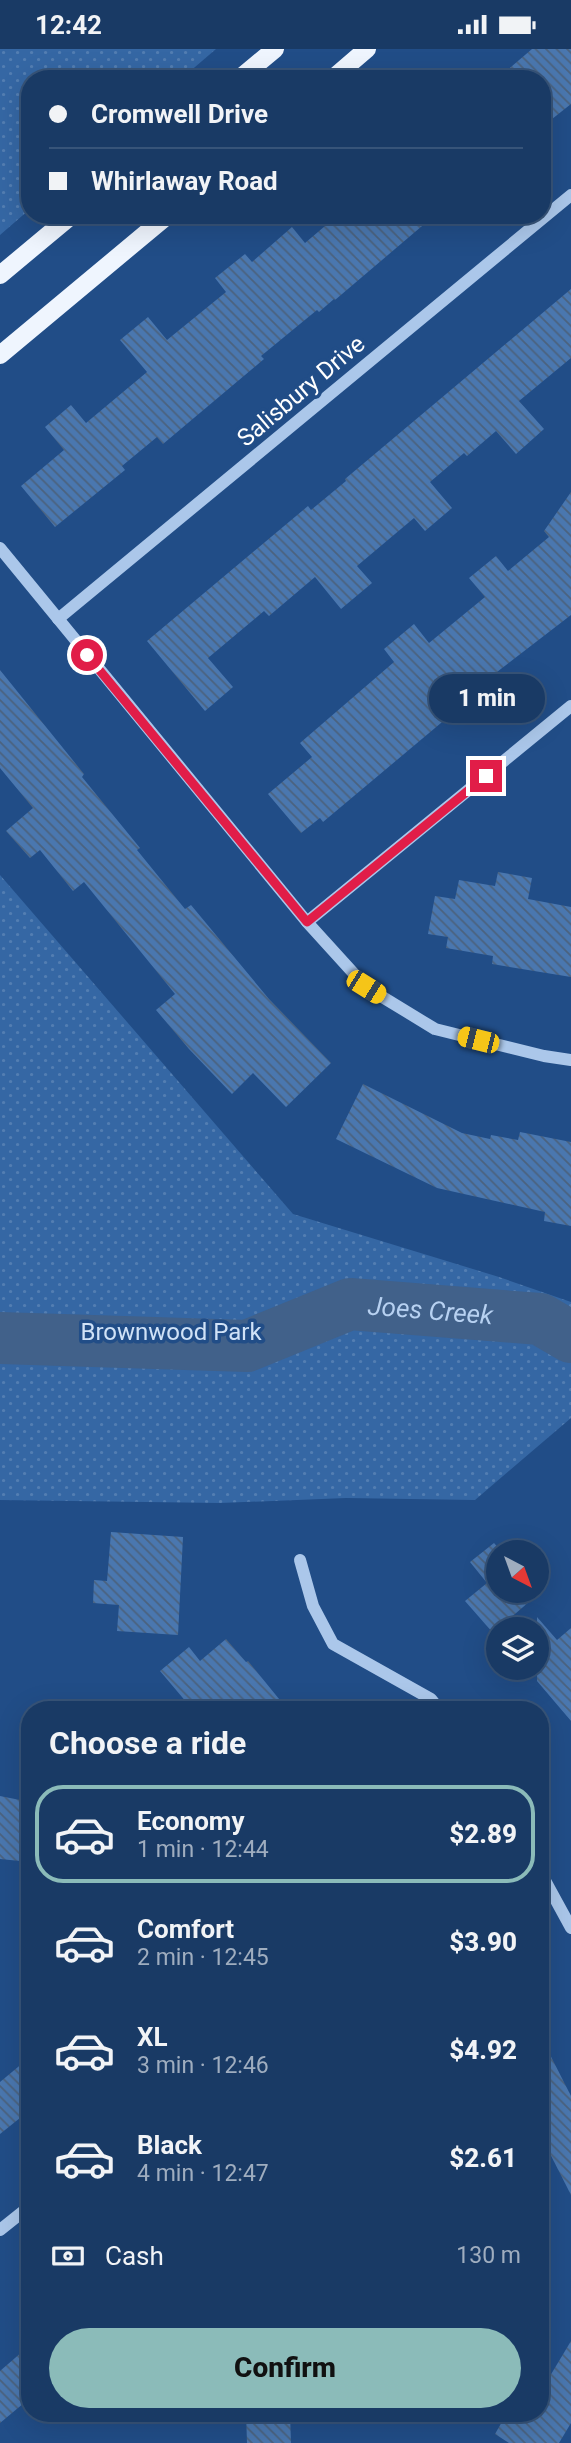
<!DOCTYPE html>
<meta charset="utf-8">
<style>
:root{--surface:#193a65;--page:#26456e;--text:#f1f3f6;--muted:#9fadbf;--line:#375479;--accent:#8bbbb9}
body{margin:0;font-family:Roboto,sans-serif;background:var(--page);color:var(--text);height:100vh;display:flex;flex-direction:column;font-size:26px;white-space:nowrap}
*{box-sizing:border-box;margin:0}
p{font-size:23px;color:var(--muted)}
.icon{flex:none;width:38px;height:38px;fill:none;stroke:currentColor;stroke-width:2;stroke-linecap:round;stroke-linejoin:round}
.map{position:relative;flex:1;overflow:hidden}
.sheet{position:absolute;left:21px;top:1652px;width:528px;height:721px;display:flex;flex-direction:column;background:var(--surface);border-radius:28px;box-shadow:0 7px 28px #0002,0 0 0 2px var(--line)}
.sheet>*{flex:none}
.guide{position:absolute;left:21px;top:21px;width:530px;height:154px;border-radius:28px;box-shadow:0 7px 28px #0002,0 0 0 2px var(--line);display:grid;align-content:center;height:154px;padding:0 28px;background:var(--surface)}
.needle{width:46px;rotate:139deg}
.buttons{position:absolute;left:486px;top:1491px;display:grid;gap:14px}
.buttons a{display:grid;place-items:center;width:63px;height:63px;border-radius:50%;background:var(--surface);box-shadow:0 7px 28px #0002,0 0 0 2px var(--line);font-size:35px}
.end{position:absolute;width:32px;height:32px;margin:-16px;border:9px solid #e11d48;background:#fff;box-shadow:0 0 0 4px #fff}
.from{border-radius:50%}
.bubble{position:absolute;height:49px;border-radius:24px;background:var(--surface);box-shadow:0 7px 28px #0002,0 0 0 2px var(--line);font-size:23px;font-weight:800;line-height:49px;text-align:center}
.car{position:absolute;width:21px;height:42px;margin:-21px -10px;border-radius:9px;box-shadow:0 0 5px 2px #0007;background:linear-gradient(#f5c518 24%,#345 0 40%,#f5c518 0 76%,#345 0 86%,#f5c518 0)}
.guide b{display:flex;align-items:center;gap:24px;height:66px;font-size:26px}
.guide b+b{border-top:2px solid var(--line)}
.guide i{width:18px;height:18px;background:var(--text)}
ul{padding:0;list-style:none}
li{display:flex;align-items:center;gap:21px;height:98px;margin:0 14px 10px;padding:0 14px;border:4px solid transparent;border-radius:28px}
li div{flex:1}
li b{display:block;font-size:26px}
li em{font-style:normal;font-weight:800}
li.selected{border-color:var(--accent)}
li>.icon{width:63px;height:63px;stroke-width:1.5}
h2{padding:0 28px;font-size:32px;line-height:84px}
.pay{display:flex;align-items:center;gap:18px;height:77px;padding:0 28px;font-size:26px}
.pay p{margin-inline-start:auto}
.primary-button{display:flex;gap:14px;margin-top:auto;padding:14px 28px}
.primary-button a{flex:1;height:80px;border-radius:42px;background:var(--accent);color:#111;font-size:28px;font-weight:800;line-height:80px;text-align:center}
.status{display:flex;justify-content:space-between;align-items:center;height:49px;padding:0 35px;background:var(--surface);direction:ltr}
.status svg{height:19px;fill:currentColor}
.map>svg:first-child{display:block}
.park{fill:url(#park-dots)}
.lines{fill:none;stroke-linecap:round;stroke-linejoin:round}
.river{stroke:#41618a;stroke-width:52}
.building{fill:url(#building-back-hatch)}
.minor{stroke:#abc7ea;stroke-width:12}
.major{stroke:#eff5fe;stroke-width:18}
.route{stroke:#e11d48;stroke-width:9}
.labels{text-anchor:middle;stroke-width:7;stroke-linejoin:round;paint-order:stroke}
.street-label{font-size:24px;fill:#fff;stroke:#214d87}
.park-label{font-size:24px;fill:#d0e2f7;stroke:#214d87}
.water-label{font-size:26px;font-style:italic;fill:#b7d1f1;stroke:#214d87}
</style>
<div class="status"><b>12:42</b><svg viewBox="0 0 49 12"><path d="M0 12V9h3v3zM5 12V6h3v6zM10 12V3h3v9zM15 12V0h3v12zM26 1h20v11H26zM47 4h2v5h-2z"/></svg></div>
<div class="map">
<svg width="571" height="2394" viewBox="0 0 571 2394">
<defs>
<pattern id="park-dots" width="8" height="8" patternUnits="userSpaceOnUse" patternTransform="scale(1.75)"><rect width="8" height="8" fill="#3567a4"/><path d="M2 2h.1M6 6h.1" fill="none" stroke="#537eb2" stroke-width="1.8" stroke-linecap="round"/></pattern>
<pattern id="building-back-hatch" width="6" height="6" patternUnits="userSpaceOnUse" patternTransform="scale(1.75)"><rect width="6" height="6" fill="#4a77af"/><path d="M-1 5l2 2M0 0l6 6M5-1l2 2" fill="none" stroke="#4b627e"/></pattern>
</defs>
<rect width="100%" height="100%" fill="#214d87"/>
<g class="park">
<path d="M 0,0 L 216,0 L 181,30 L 30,30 L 30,160 L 0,186 Z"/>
<path d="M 0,826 L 293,1165 L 499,1228 L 571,1253 L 571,1369 L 475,1451 L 346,1449 L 220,1454 L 0,1451 Z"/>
</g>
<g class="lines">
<path class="river" id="s1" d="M 0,1289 L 247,1297 L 350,1255 L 540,1270 L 571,1288"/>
</g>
<g class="building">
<path d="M 532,0 L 571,0 L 571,55 L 542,78 L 542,30 L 497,30 Z"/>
<path d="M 338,166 L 435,166 L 335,251 L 334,250 L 319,263 L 317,261 L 261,307 L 264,310 L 163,395 L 157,388 L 122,417 L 125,421 L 55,478 L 21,437 L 64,401 L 45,378 L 71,356 L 86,374 L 147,323 L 120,291 L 148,268 L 167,291 L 226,243 L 215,229 L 245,205 L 252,213 L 292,178 L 305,194 Z"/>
<path d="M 571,240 L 571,309 L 519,352 L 544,380 L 516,405 L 496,382 L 467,407 L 464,404 L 430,433 L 452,459 L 425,482 L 414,469 L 357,517 L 372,534 L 341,560 L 315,528 L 269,567 L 264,562 L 208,609 L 233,638 L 205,662 L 147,592 L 308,457 L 311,461 L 346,432 L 345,430 Z"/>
<path d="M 571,443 L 571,566 L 463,649 L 466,653 L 323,773 L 320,769 L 301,784 L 268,745 L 312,708 L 300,694 L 394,613 L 384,600 L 414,575 L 429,594 L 485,548 L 469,529 L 496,507 L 508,522 L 549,488 L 544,482 Z"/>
<path d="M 0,621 L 84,725 L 82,728 L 140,799 L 137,801 L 185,860 L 191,856 L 269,950 L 331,1014 L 286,1058 L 253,1024 L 232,1045 L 189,1000 L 156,961 L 175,945 L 84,833 L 73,842 L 40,801 L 30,809 L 6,782 L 33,759 L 0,719 Z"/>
<path d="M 498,823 L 532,829 L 528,850 L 571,858 L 571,928 L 492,915 L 493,907 L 446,899 L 448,888 L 428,885 L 435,847 L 455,850 L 459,831 L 495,837 Z"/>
<path d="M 363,1035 L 462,1084 L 490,1090 L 491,1086 L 518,1091 L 520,1083 L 571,1093 L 571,1177 L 544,1172 L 545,1163 L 437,1139 L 336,1090 Z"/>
<path d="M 111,1483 L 183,1488 L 178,1586 L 117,1582 L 119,1556 L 93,1554 L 94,1531 L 107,1532 Z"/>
<path d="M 494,1494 L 502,1503 L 499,1503 L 499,1542 L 534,1542 L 537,1546 L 493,1584 L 465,1552 L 487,1534 L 470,1513 Z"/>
<path d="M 537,1568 L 557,1591 L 571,1579 L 571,1672 L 537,1632 Z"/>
<path d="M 226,1590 L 246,1613 L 248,1612 L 288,1661 L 193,1661 L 160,1622 L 189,1598 L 200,1612 Z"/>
<path d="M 0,1747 L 30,1753 L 30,1813 L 0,1810 Z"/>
<path d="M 541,1988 L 571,2047 L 571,2146 L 541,2087 Z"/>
<path d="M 30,2008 L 30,2061 L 0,2085 L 0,2033 Z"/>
<path d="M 571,2292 L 571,2374 L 559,2394 L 509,2394 L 495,2385 L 507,2364 L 541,2364 L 541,2342 Z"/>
<path d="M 30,2296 L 30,2349 L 0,2374 L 0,2322 Z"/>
<path d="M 246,2364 L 290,2364 L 291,2394 L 247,2394 Z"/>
</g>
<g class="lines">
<g class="minor">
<path d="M 0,499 L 307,873 L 366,938 L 435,980 L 544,1007 L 571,1011"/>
<path d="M 58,570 L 571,146"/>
<path d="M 307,873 L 571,657"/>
<path d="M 300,1511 L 313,1557 L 333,1595 L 431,1650 L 440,1661"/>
<path d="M 541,1824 L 571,1879"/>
<path d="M 0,2181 L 30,2157"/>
</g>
<g class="major">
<path d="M 239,30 L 275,0"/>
<path d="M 332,30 L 367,0"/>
<path d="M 0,226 L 72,166"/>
<path d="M 0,306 L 168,166"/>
</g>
</g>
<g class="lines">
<path class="route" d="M 87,606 L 307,873 L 486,727"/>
</g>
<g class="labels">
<g class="street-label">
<text transform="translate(301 342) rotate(-40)" y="8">Salisbury Drive</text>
</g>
<g class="park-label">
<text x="171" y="1291">Brownwood Park</text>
</g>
<g class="water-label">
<text dy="9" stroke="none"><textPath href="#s1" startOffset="439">Joes Creek</textPath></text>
</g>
</g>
</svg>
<div class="buttons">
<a><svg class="needle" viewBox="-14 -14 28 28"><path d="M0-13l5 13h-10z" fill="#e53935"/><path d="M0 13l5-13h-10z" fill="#9fadbf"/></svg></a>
<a><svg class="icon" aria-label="layers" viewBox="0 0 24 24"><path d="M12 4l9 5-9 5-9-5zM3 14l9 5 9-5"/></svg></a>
</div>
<i class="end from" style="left:87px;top:606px"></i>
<i class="end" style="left:486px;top:727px"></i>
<div class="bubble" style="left:429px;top:625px;width:116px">1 min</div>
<i class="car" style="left:366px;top:938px;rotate:122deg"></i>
<i class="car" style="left:478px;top:991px;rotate:284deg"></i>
<div class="guide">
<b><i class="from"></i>Cromwell Drive</b>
<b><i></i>Whirlaway Road</b>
</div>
<section class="sheet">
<h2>Choose a ride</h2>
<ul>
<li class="selected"><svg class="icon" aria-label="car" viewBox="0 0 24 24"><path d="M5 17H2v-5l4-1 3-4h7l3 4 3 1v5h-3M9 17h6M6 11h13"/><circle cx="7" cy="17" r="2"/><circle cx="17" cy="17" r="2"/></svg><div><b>Economy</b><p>1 min · 12:44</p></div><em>$2.89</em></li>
<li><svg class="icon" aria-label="car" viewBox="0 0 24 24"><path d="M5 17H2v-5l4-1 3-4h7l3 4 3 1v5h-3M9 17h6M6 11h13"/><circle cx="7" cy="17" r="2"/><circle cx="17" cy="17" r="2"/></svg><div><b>Comfort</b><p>2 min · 12:45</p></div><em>$3.90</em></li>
<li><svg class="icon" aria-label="car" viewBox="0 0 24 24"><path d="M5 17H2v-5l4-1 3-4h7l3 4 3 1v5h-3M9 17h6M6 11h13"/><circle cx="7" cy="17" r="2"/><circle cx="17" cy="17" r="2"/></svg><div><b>XL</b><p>3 min · 12:46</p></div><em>$4.92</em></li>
<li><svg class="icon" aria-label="car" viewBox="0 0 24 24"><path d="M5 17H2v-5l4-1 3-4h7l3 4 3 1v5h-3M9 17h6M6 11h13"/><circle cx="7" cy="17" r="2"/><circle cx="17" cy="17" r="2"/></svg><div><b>Black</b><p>4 min · 12:47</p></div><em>$2.61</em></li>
</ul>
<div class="pay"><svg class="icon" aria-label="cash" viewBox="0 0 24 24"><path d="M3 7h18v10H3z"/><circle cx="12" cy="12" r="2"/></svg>Cash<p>130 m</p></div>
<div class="primary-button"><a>Confirm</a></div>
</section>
</div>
